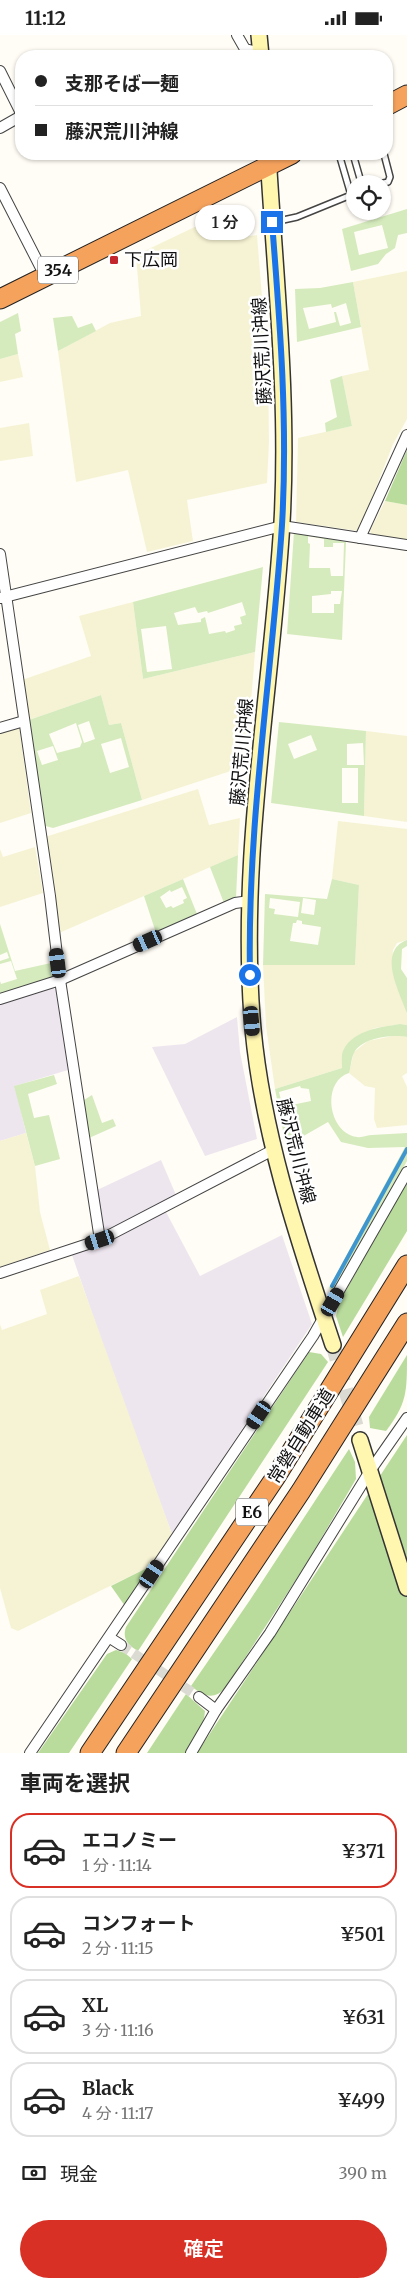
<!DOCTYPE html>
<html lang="ja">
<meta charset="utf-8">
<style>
:root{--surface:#fff;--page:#f2f2f2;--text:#222;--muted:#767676;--line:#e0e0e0;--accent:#d93025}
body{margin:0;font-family:Merriweather,"Noto Sans JP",serif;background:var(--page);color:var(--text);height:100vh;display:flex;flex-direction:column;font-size:19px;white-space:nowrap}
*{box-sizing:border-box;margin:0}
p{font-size:16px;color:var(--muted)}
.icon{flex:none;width:28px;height:28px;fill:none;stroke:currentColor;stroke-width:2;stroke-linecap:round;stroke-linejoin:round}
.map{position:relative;height:1718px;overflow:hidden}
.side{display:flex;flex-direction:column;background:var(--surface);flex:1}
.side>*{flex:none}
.top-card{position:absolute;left:15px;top:15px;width:378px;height:110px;border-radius:20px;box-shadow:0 1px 4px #0004;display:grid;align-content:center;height:110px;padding:0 20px;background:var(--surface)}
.tools{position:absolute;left:346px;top:140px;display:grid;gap:10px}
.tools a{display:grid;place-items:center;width:45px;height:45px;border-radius:50%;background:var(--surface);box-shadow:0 1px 4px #0004;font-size:25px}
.end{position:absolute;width:22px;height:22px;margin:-11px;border:6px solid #1a73e8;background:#fff;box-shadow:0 0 0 2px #fff}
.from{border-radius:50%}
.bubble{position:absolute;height:35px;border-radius:18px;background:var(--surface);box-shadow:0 1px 4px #0004;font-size:16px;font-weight:600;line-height:35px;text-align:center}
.car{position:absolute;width:15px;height:30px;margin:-15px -8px;border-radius:6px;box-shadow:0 0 4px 1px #0007;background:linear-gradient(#222 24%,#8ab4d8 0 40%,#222 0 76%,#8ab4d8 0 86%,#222 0)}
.top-card b{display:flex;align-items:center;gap:18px;height:48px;font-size:19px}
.top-card b+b{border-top:1px solid var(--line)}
.top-card i{width:12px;height:12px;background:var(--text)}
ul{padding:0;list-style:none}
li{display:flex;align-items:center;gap:15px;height:75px;margin:0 10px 8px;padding:0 10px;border:2px solid var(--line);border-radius:20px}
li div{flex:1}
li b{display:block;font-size:19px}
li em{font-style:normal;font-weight:600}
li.active{border-color:var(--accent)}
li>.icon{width:45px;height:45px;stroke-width:1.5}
h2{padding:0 20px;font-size:22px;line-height:60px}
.pay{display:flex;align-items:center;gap:12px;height:55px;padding:0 20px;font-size:19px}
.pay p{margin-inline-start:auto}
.button{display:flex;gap:10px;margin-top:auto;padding:10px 20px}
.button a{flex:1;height:58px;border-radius:30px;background:var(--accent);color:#fff;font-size:20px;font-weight:600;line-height:58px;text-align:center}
.status{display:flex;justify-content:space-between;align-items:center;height:35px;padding:0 25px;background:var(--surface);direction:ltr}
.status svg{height:14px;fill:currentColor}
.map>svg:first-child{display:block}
.industrial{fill:#eee6ef}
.farmland{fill:#f6f3d4}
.green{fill:#d5ebbd;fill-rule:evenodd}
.forest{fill:#b9dc9c}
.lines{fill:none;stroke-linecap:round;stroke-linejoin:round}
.stream{stroke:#3f96cf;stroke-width:4}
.street-tunnel{stroke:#dbdad3;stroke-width:10;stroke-dasharray:10 5;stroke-linecap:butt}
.secondary-tunnel{stroke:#dbdad3;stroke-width:15;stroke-dasharray:15 8;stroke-linecap:butt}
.lane-casing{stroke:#444;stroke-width:8}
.street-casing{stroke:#444;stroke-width:12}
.secondary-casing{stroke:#333;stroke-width:18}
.highway-casing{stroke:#222;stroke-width:21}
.lane{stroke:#fff;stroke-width:5}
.street{stroke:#fff;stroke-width:10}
.secondary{stroke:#fff6b0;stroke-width:15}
.highway{stroke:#f5a25d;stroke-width:19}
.route{stroke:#1a73e8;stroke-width:6}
.poi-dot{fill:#c4262e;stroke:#fff;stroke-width:2}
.labels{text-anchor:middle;stroke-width:5;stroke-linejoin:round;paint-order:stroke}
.shield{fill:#fff;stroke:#585858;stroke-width:1}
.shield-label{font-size:16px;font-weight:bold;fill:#111}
.poi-label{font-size:18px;fill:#111;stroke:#fff;text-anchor:start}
.street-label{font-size:18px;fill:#111;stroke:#fff}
</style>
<div class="status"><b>11:12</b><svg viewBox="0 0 49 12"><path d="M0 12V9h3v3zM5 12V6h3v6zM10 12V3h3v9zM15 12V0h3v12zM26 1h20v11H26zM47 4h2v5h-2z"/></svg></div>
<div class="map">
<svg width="407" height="1718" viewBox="0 0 407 1718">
<rect width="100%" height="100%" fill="#fffdf5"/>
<g class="industrial">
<path d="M 53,953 L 57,956 L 68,1035 L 15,1051 L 26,1098 L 0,1106 L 0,969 Z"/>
<path d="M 237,982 L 240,1017 L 257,1104 L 205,1121 L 152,1012 L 185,1009 Z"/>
<path d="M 161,1125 L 176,1160 L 107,1196 L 103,1194 L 95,1156 Z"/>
<path d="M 166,1177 L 200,1241 L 282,1200 L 312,1289 L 172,1499 L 122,1365 L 72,1220 L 95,1212 Z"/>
</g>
<g class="farmland">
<path d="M 222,179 L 224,205 L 257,200 L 268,337 L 269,407 L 267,448 L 187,465 L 193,506 L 147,517 L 128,435 L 76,447 L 58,316 L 110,288 L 141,281 L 136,220 Z"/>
<path d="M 407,236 L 407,384 L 393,409 L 359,496 L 296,487 L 298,403 L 352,391 L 342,341 L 369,335 L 353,247 Z"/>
<path d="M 18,319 L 23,342 L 0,347 L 0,324 Z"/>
<path d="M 29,388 L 33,421 L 0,426 L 0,393 Z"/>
<path d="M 385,466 L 407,470 L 407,506 L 373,501 L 370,496 Z"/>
<path d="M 133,567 L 143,644 L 255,617 L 246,731 L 142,765 L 121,688 L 109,690 L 101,660 L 29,685 L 22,645 L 91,621 L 79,581 Z"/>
<path d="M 19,690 L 31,778 L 0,788 L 0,696 Z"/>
<path d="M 366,696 L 407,701 L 407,787 L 364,781 Z"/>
<path d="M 198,754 L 209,790 L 240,783 L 238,820 L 59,898 L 45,802 Z"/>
<path d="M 338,786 L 407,794 L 407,905 L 397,908 L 393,915 L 392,927 L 393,937 L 407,978 L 407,990 L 400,989 L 375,993 L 362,999 L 349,1008 L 342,1033 L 275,1054 L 266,991 L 263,930 L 355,930 L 359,850 L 332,844 Z"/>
<path d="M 35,812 L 43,858 L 0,872 L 0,814 L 3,822 Z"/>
<path d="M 397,1000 L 407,1002 L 407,1038 L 402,1041 L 407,1052 L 407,1090 L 377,1093 L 374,1084 L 375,1053 L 365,1051 L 349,1038 L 354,1017 L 368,1006 Z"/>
<path d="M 26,1098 L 35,1131 L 40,1177 L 50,1215 L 0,1232 L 0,1106 Z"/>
<path d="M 79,1241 L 172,1499 L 151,1531 L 18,1596 L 11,1593 L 0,1553 L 0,1289 L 2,1295 L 47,1279 L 40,1255 Z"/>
</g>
<g class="green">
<path d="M 407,174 L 407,198 L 398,200 L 395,213 L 386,219 L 378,229 L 351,236 L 342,194 ZM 382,190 L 388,213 L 359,220 L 354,197 Z"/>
<path d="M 353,247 L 361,292 L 297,307 L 295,254 L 320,253 ZM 331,269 L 332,273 L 346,268 L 351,288 L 340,291 L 336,277 L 334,277 L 336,287 L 309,294 L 303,273 Z"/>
<path d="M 18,278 L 21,296 L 15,299 L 18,319 L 0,324 L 0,287 Z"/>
<path d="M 72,281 L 78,293 L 92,288 L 96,296 L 58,316 L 53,283 Z"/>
<path d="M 342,341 L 352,391 L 326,397 L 325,388 L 337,382 L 330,345 Z"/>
<path d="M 294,497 L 346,507 L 342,605 L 287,599 ZM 308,501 L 324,504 L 324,512 L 333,512 L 333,508 L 344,508 L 343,541 L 331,541 L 330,533 L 309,533 L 310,509 L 308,508 ZM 331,556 L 342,556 L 340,569 L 334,569 L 334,578 L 312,578 L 312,561 L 331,559 Z"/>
<path d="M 263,532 L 255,617 L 143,644 L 133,567 ZM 242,567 L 246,580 L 240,582 L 242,589 L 234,591 L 235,595 L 226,598 L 225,596 L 209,599 L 205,582 L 201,584 L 201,587 L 178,590 L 174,578 L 195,572 L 198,578 L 207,576 L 208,578 ZM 166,591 L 172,634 L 147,637 L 141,594 Z"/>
<path d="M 101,660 L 109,690 L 121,688 L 142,765 L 53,793 L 42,790 L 29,685 ZM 89,686 L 95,704 L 84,708 L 78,690 ZM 76,688 L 82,707 L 80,712 L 57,718 L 49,699 ZM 121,703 L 129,732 L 110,738 L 101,709 ZM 53,711 L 58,725 L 42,730 L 37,716 Z"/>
<path d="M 279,687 L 366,696 L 364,781 L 271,768 ZM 311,700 L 317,715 L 294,724 L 288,709 ZM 363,708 L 364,730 L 347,730 L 347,709 ZM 342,733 L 358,733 L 358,768 L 342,768 Z"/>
<path d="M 238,820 L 236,863 L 224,868 L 210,832 Z"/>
<path d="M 183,844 L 197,879 L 156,898 L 144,861 ZM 182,852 L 187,863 L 183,865 L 184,868 L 173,873 L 171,871 L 166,873 L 160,862 L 170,855 L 171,857 Z"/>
<path d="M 332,844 L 359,850 L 355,930 L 263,930 L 265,859 L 327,864 ZM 270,863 L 300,867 L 298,882 L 274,879 L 275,874 L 269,873 ZM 303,863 L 316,865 L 314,880 L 301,878 ZM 297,885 L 302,886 L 302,889 L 321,892 L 318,910 L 290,906 L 293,888 L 296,888 Z"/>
<path d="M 0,889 L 15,936 L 51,928 L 54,941 L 53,944 L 0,960 L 0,946 L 1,949 L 17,944 L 11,926 L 0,929 L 0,926 L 9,923 L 7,917 L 0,920 Z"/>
<path d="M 407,905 L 407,911 L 402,914 L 401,934 L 407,943 L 407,978 C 399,956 377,916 407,905 Z"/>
<path d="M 400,989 L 407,990 L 407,1002 C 392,999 361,1003 354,1018 C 351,1024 351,1032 349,1038 C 321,1047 328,1098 357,1102 C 362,1103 368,1100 372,1100 C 384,1099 396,1099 407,1098 L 407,1126 L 333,1256 L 329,1253 L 405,1112 L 368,1113 L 341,1107 L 328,1087 L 286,1111 L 275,1054 L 342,1033 C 342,1027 341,1018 344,1014 C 354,995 381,992 400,989 ZM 300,1051 L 301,1053 L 309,1054 L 311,1066 L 287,1071 L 286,1068 L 282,1069 L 279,1057 Z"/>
<path d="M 54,1040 L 57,1049 L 28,1059 L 34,1083 L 49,1080 L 60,1124 L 35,1131 L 14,1051 Z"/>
<path d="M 92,1060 L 102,1088 L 113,1084 L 116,1091 L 89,1103 L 84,1065 Z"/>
</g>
<g class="forest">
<path d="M 407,415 L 407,470 L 385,466 Z"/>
<path d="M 407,1146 L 407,1196 L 343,1302 L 336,1281 L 339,1268 Z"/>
<path d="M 309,1317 L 321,1319 L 328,1327 L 138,1616 C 128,1610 122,1604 126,1592 Z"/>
<path d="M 407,1320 C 407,1357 407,1368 386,1396 L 370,1393 L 369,1382 Z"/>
<path d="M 407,1400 L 407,1718 L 197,1718 Z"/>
<path d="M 349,1414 L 355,1427 L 356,1444 L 305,1531 L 226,1652 C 214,1666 203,1661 191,1651 L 250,1565 Z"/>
<path d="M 151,1531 L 125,1571 L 111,1551 Z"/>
<path d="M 116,1615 L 125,1618 L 132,1624 L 69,1718 L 38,1718 L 107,1619 Z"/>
<path d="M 186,1659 L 205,1676 C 204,1692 195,1705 186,1718 L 147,1718 Z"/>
</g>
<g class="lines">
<path class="stream" d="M 332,1251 L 407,1114"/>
<path class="street-tunnel" d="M 121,1610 L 199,1662"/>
<path class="secondary-tunnel" d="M 333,1310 L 360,1405"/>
<g class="lane-casing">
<g id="lane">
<path d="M 353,119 L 361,147 L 364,149"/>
<path d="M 379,149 L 388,147 L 390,142 L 384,119"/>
<path d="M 274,187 L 297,182 L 351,160 L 339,119"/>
</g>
</g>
<g class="street-casing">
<g id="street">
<path d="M 237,0 L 245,14 L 261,18"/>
<path d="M 0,36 L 21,78"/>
<path d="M 0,93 L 21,81"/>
<path d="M 0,153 L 45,241"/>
<path d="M 360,503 L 407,400"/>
<path d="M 0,519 L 50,861 L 60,945 L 100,1205"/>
<path d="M 1,563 L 282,491 L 407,510"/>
<path d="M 0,693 L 24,686"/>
<path d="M 0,964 L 60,945 L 235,868 L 250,866"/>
<path d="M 0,1238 L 100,1205 L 275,1114"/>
<path d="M 110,1603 L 121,1610"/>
<path d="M 199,1662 L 216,1675"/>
<path d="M 30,1718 L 313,1301 L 407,1137"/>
<path d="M 191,1718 L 216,1675 L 270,1598 L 370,1436 L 407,1383"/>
</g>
</g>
<g class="secondary-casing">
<g id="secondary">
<path d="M 259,0 L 261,21"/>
<path d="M 268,119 C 275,242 289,364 282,487 C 272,655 238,825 253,994 C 263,1102 299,1207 333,1310"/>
<path d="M 360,1405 L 407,1553"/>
</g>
</g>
<g class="highway-casing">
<g id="highway">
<path d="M 386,71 L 407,60"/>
<path d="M 0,264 L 292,119"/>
<path d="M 90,1718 L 275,1443 L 407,1230"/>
<path d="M 126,1718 L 301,1456 L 407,1288"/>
</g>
</g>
<use href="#lane" class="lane"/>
<use href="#street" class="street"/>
<use href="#secondary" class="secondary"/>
<use href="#highway" class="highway"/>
</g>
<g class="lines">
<path class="route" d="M 250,940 C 247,789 272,640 282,490 C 288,389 280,288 272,187"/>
</g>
<rect class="poi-dot" x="109" y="220" width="10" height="10" rx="2.5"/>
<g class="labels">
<g class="shield">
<rect x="38" y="221.5" width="40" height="27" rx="4"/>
<rect x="236" y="1463.5" width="32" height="27" rx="4"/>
</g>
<g class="shield-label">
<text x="58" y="241">354</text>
<text x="252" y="1483">E6</text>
</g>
<g class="poi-label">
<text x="124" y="231">下広岡</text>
</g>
<g class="street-label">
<text transform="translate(262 316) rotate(-93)" y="6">藤沢荒川沖線</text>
<text transform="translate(242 717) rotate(-85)" y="6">藤沢荒川沖線</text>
<text transform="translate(296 1116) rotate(76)" y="6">藤沢荒川沖線</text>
<text transform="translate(301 1401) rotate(-58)" y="6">常磐自動車道</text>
</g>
</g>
</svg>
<div class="tools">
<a><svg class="icon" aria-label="locate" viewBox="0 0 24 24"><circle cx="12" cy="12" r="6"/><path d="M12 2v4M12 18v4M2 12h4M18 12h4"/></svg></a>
</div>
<i class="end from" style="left:250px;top:940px"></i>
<i class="end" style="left:272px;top:187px"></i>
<div class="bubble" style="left:195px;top:170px;width:60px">1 分</div>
<i class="car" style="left:148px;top:906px;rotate:246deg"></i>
<i class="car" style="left:58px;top:928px;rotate:353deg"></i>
<i class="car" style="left:252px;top:986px;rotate:175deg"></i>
<i class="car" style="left:100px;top:1205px;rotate:252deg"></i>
<i class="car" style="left:333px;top:1267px;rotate:30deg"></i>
<i class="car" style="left:259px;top:1380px;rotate:214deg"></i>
<i class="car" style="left:152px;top:1539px;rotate:34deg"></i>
<div class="top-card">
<b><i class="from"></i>支那そば一麺</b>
<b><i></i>藤沢荒川沖線</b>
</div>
</div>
<section class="side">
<h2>車両を選択</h2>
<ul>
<li class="active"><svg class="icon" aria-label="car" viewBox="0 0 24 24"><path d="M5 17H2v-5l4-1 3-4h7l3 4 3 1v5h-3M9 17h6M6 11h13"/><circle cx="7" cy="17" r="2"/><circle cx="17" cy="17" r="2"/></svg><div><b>エコノミー</b><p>1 分 · 11:14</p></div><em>¥371</em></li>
<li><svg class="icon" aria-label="car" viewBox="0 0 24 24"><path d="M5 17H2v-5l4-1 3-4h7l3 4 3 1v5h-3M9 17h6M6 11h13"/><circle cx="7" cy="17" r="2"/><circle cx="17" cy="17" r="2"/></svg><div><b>コンフォート</b><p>2 分 · 11:15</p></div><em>¥501</em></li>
<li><svg class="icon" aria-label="car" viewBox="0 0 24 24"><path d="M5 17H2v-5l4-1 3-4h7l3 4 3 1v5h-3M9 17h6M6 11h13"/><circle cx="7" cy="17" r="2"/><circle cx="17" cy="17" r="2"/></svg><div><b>XL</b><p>3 分 · 11:16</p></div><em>¥631</em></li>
<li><svg class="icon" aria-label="car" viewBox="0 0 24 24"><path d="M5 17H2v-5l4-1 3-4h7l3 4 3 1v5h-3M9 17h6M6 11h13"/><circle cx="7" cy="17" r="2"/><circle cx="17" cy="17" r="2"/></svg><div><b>Black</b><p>4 分 · 11:17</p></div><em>¥499</em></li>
</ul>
<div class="pay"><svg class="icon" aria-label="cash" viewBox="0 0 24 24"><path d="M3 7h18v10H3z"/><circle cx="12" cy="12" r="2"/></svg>現金<p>390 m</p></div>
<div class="button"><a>確定</a></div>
</section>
